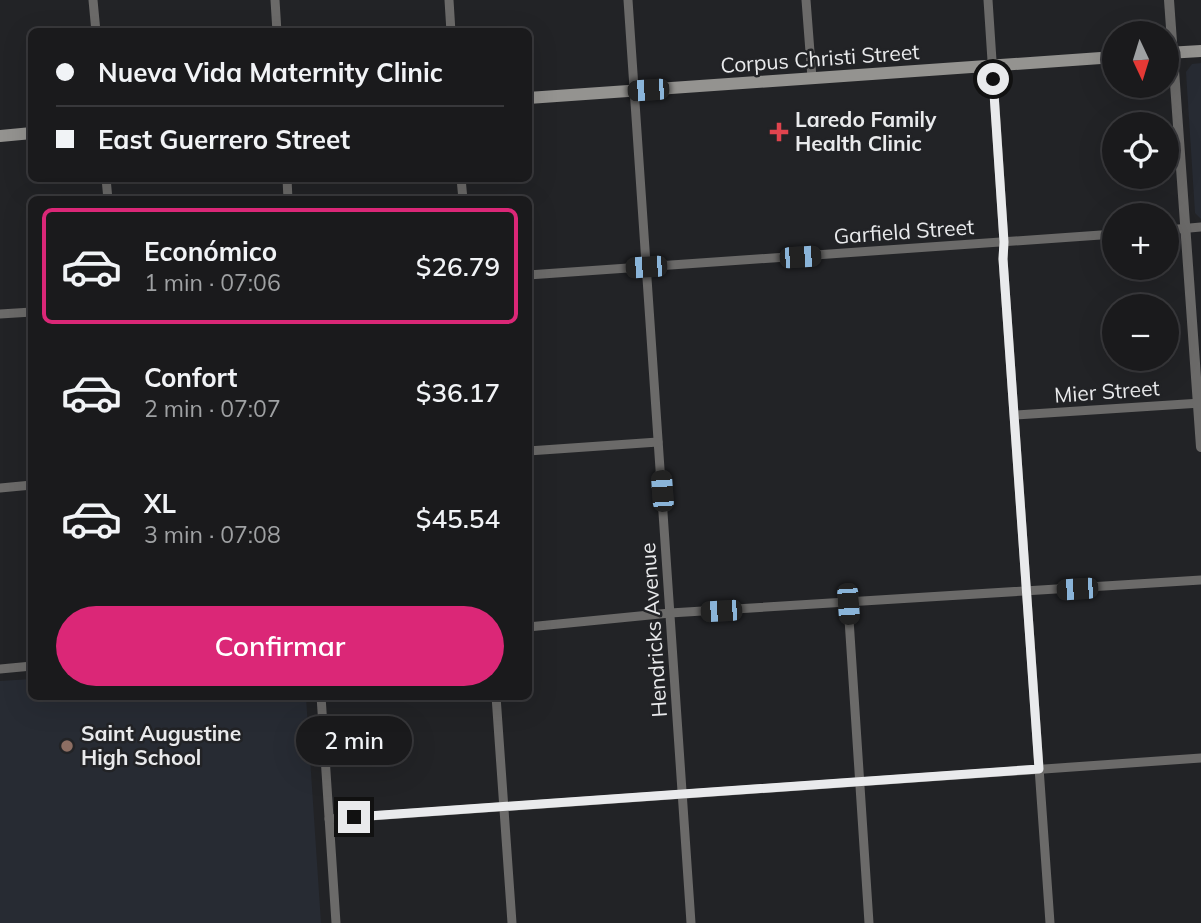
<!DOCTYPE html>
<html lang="es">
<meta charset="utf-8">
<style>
:root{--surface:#1a1a1c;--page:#272729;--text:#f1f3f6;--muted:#9fa1a3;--line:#38383b;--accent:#db2777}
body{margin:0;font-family:Mulish,sans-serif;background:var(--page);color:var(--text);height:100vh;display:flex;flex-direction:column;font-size:26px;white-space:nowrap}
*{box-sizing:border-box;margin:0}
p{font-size:23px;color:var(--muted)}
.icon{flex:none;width:38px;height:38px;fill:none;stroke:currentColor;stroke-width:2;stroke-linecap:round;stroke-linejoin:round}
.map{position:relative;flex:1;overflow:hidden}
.sheet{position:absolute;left:28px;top:196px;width:504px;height:504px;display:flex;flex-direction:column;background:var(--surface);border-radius:10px;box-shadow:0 7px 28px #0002,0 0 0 2px var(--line)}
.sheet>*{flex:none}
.guide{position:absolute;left:28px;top:28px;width:504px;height:154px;border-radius:10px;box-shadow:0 7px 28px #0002,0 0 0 2px var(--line);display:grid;align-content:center;height:154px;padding:0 28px;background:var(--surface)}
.needle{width:46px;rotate:176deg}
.buttons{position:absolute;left:1102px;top:21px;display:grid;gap:14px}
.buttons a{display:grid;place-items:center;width:77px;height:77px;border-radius:50%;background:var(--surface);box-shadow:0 7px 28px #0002,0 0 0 2px var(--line);font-size:35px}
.end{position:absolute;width:32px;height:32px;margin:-16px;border:9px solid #e9eaec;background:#111;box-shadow:0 0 0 4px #111}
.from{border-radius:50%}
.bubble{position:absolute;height:49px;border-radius:24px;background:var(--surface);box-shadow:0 7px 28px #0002,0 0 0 2px var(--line);font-size:23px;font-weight:600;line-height:49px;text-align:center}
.car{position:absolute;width:21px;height:42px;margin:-21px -10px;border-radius:9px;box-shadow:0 0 5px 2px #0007;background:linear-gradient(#222 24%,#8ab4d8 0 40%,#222 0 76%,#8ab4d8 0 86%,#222 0)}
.guide b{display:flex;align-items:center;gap:24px;height:66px;font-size:26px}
.guide b+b{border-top:2px solid var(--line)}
.guide i{width:18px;height:18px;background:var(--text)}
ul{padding:12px 0 0;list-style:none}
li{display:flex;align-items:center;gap:21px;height:116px;margin:0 14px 10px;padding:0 14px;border:4px solid transparent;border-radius:10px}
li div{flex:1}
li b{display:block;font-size:26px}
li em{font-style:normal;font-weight:600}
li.current{border-color:var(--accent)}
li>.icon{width:63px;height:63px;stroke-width:1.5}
.action{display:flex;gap:14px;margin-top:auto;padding:14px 28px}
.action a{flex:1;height:80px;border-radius:42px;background:var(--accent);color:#fff;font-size:28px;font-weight:600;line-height:80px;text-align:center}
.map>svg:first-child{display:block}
.built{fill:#272b33}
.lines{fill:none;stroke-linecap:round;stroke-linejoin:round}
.minor{stroke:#6b6a69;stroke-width:9}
.tertiary{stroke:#6b6a69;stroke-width:10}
.secondary{stroke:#949390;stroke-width:12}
.route{stroke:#e9eaec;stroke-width:9}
.health-dot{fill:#e0444e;stroke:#222326;stroke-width:2.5}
.education-dot{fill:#8d6e63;stroke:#222326;stroke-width:2.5}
.labels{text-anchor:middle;stroke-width:5;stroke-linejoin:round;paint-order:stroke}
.street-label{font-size:21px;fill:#e9eaec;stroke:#222326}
.poi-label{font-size:21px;font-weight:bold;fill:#e9eaec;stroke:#222326;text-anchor:start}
</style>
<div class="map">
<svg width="1201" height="923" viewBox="0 0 1201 923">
<rect width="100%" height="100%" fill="#222326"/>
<g class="built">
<path d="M 1201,63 L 1201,219 L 1195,213 L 1186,72 L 1192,64 Z"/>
<path d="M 31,679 L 32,696 L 306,697 L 321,923 L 0,923 L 0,681 Z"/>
</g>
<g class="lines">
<g class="minor">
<path d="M 93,0 L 96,32"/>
<path d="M 275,0 L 277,32"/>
<path d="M 449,0 L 451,32"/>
<path d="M 628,0 L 691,923"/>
<path d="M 806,0 L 812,78"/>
<path d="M 988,0 L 1004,242 L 1003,259 L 1050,923"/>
<path d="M 106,178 L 108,200"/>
<path d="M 287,178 L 288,200"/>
<path d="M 461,178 L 463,200"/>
<path d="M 1167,230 L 1201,227"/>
<path d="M 528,275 L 1115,234"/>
<path d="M 0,314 L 32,312"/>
<path d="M 1015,415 L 1201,403"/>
<path d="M 528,451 L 658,442"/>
<path d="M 0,488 L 32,485"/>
<path d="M 848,604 L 869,923"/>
<path d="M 528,627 L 670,613 L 1201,580"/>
<path d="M 0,669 L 32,666"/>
<path d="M 321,696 L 336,923"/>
<path d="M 496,696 L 512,923"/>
<path d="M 329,819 L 1201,758"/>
</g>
<path class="tertiary" d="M 1169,0 L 1201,447"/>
<g class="secondary">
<path d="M 1167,53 L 1201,51"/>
<path d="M 528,98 L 1115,57"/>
<path d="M 0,136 L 32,133"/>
</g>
</g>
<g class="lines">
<path class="route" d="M 354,817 L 1039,769 L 1003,259 L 1004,242 L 993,79"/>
</g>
<path class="health-dot" d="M775.5 121.5h7v7h7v7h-7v7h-7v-7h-7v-7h7z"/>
<circle class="education-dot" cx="67" cy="746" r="7"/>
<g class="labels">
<g class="street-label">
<text transform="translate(820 59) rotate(-4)" y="7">Corpus Christi Street</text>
<text transform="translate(904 232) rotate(-4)" y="7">Garfield Street</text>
<text transform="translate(1107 392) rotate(-4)" y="7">Mier Street</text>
<text transform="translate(654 630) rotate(-94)" y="7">Hendricks Avenue</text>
</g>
<g class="poi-label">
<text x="795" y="127">Laredo Family<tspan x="795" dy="24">Health Clinic</tspan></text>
<text x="81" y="741">Saint Augustine<tspan x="81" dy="24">High School</tspan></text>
</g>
</g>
</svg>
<div class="buttons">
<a><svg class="needle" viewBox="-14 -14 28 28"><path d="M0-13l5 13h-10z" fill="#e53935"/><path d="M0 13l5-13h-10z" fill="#9fa1a3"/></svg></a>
<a><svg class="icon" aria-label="locate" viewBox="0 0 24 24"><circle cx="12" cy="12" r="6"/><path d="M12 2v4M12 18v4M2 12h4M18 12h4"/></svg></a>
<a>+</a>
<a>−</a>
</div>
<i class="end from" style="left:993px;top:79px"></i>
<i class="end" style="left:354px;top:817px"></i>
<div class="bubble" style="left:296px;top:716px;width:116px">2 min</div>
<i class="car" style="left:648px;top:90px;rotate:266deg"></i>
<i class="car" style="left:800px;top:257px;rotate:86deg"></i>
<i class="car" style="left:646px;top:267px;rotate:266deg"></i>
<i class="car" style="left:662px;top:491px;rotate:356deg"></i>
<i class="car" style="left:1077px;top:589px;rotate:266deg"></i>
<i class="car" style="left:848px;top:604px;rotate:176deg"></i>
<i class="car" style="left:721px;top:611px;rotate:267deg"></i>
<div class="guide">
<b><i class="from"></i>Nueva Vida Maternity Clinic</b>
<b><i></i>East Guerrero Street</b>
</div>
<section class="sheet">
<ul>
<li class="current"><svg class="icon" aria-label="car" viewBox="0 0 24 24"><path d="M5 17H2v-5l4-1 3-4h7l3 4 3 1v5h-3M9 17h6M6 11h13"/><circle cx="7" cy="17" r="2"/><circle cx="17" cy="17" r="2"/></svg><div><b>Económico</b><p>1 min · 07:06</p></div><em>$26.79</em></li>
<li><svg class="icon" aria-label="car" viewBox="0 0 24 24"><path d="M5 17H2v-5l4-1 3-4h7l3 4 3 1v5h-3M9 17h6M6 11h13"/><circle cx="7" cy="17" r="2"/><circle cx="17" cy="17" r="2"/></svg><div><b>Confort</b><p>2 min · 07:07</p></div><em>$36.17</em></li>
<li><svg class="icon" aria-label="car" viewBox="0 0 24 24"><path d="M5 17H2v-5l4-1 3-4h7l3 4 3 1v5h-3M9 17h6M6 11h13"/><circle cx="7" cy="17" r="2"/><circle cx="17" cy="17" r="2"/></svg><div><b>XL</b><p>3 min · 07:08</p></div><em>$45.54</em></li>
</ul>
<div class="action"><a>Confirmar</a></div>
</section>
</div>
